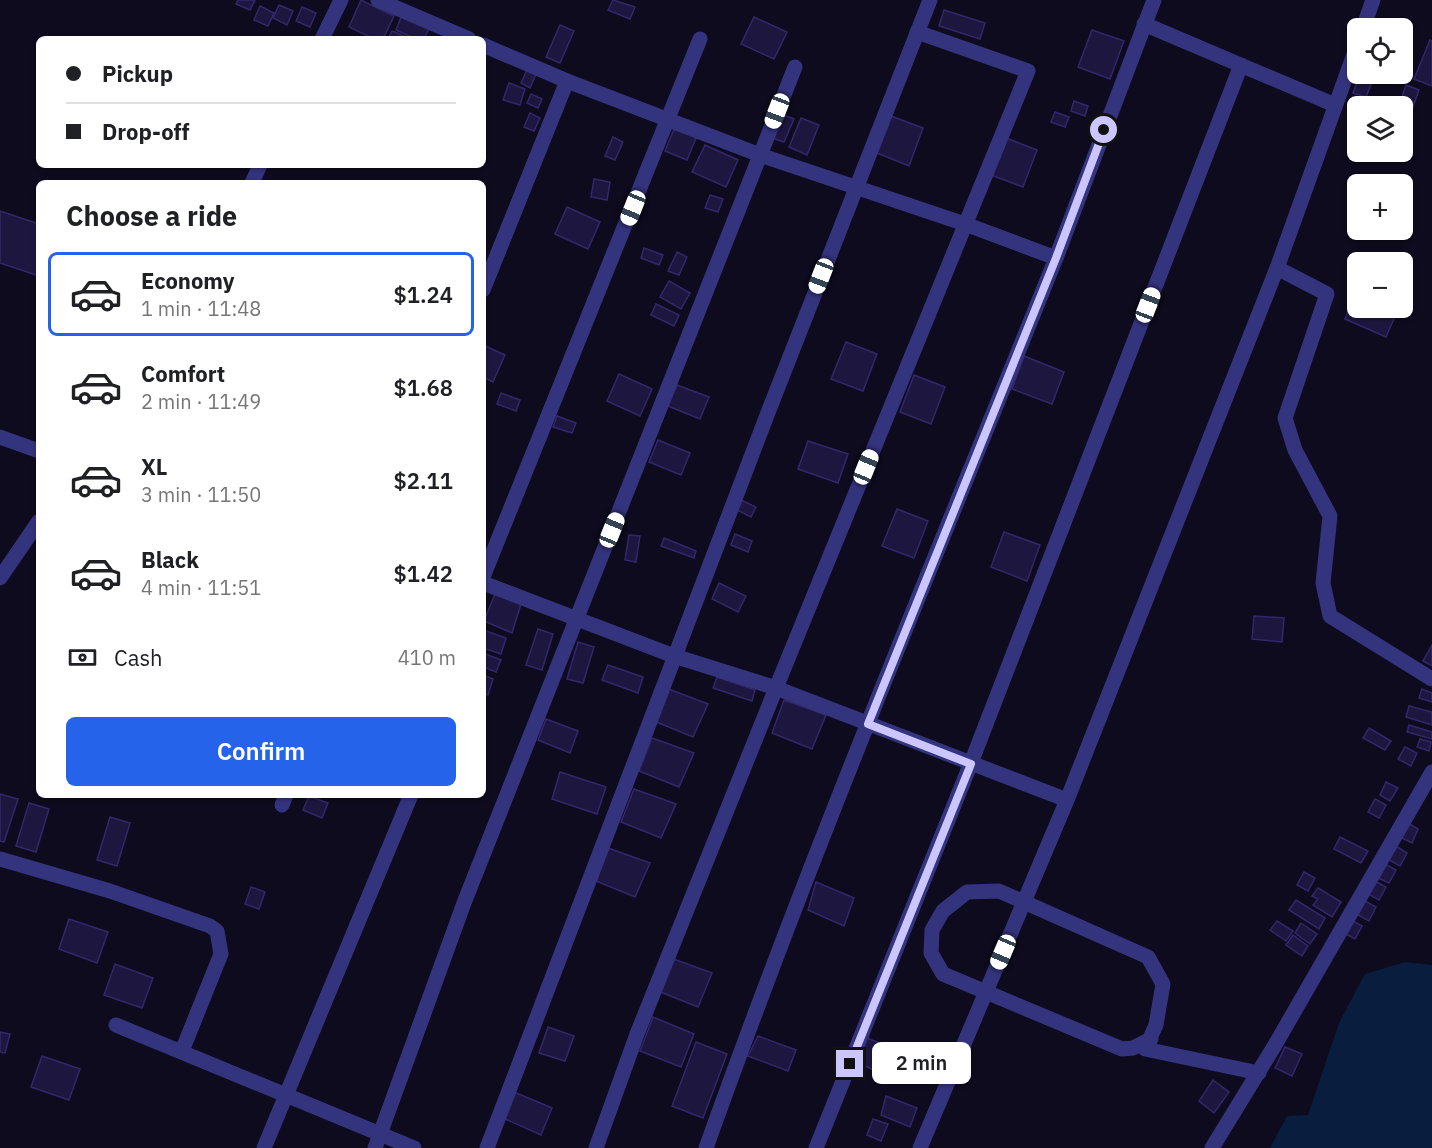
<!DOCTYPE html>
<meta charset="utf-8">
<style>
:root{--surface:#fff;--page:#f2f2f2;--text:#202124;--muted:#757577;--line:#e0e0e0;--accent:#2563eb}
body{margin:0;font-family:"IBM Plex Sans",sans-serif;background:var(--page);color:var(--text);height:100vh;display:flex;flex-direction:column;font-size:22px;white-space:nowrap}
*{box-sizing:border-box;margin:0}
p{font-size:20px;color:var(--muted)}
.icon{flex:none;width:33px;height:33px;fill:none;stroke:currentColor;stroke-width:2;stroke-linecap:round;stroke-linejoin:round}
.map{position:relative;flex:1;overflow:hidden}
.sheet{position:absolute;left:36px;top:180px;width:450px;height:618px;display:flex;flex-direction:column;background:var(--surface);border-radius:9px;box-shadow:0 2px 4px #0004}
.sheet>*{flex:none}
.hud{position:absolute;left:36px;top:36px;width:450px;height:132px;border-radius:9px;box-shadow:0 2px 4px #0004;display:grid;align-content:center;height:132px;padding:0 30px;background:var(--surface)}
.buttons{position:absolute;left:1347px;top:18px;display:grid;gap:12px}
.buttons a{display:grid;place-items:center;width:66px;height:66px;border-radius:9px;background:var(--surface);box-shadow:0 2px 4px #0004;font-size:30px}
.end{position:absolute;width:27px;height:27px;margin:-14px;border:8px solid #cbc6ff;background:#111;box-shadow:0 0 0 3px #111}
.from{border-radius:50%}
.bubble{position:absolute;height:42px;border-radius:9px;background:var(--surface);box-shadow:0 2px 4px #0004;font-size:20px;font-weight:600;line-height:42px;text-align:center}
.car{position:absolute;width:18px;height:36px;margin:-18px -9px;border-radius:8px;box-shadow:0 0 4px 2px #0007;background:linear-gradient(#fff 24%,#345 0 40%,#fff 0 76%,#345 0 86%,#fff 0)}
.hud b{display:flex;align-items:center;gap:21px;height:57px;font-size:22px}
.hud b+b{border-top:2px solid var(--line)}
.hud i{width:15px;height:15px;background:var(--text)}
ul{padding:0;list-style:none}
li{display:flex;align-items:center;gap:18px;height:84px;margin:0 12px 9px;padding:0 18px;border:3px solid transparent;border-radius:9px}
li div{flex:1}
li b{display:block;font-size:22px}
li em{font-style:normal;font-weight:600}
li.active{border-color:var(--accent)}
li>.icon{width:54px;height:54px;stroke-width:1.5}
h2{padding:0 30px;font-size:27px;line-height:72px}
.pay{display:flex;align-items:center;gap:15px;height:66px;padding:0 30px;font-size:22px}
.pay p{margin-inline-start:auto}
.cta{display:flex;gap:12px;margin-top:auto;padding:12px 30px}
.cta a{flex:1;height:69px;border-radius:9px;background:var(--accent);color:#fff;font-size:24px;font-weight:600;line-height:69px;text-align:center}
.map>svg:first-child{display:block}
.water{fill:#091e3e}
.building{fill:#1d163f;stroke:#33276c;stroke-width:1.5}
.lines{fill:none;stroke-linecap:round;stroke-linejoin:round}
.minor{stroke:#34337e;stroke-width:15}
.route{stroke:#cbc6ff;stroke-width:8}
</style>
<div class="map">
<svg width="1432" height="1148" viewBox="0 0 1432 1148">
<rect width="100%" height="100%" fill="#0d0b1d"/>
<path class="water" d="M 1405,962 L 1432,965 L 1432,1148 L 1270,1148 L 1287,1116 L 1308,1115 L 1339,1023 L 1365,974 Z"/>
<g class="building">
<path d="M 238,0 L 255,0 L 250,10 L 236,4 Z"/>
<path d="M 361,0 L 394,16 L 383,39 L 374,39 L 349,27 Z"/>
<path d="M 613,0 L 635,7 L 630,19 L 608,10 Z"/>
<path d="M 279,5 L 293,11 L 287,25 L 273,18 Z"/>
<path d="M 260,6 L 274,13 L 268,26 L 254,20 Z"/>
<path d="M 302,7 L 316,13 L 310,27 L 296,21 Z"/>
<path d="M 944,10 L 985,23 L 980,39 L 939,26 Z"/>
<path d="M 401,17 L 429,29 L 424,39 L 416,39 L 396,30 Z"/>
<path d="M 754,17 L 787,32 L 774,59 L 741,44 Z"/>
<path d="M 560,25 L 574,31 L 560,63 L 546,57 Z"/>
<path d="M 1092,30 L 1124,41 L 1110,79 L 1078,67 Z"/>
<path d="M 392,31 L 411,39 L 388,39 Z"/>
<path d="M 1430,40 L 1432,41 L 1432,86 L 1414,79 Z"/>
<path d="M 527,70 L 536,74 L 530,88 L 521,83 Z"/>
<path d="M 1360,74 L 1375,74 L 1366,97 L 1353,93 Z"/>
<path d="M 509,83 L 525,89 L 520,105 L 503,100 Z"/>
<path d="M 1406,85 L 1419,90 L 1409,118 L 1402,115 L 1402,106 L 1399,106 Z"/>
<path d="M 531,94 L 542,99 L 538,108 L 527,103 Z"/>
<path d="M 1074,101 L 1088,106 L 1085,116 L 1071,111 Z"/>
<path d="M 1055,112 L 1069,117 L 1065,127 L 1051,122 Z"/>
<path d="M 530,113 L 540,118 L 534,131 L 524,127 Z"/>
<path d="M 781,114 L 794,119 L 784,142 L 772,138 Z"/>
<path d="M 891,116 L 923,128 L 909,166 L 877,153 Z"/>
<path d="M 801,118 L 819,125 L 807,155 L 789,147 Z"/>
<path d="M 675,127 L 697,136 L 687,160 L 665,151 Z"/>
<path d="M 613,137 L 623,142 L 615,160 L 605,156 Z"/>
<path d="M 1006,138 L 1037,150 L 1023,187 L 991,175 Z"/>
<path d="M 705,145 L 738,160 L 726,187 L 692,172 Z"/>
<path d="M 594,179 L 610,182 L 607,200 L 591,197 Z"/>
<path d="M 710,195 L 723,199 L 718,212 L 705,208 Z"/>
<path d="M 567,207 L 600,222 L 588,249 L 555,234 Z"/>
<path d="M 0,211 L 39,224 L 39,276 L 0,263 Z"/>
<path d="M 644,248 L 663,255 L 659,265 L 641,258 Z"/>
<path d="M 677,252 L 687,257 L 679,275 L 668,271 Z"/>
<path d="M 669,281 L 690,293 L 681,309 L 660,297 Z"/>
<path d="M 1355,296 L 1358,297 L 1358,308 L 1381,308 L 1396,314 L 1386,337 L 1345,319 Z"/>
<path d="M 656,304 L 679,315 L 674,326 L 651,315 Z"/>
<path d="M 846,342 L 877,354 L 863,391 L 831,379 Z"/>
<path d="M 483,345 L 505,355 L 493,382 L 483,377 Z"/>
<path d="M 1024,356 L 1064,372 L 1052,404 L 1012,389 Z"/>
<path d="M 619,374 L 652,389 L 640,416 L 607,401 Z"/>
<path d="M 914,375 L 945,387 L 931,424 L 900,412 Z"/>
<path d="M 677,385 L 709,397 L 700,419 L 668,406 Z"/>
<path d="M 501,393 L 520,400 L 516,411 L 497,404 Z"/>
<path d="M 557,416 L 576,423 L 572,433 L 553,427 Z"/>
<path d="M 658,440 L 690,453 L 681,475 L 649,462 Z"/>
<path d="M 808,441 L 848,454 L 838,483 L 798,469 Z"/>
<path d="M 741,500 L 756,507 L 751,517 L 737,510 Z"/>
<path d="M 897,509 L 928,521 L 914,558 L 882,546 Z"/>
<path d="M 1004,532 L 1040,545 L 1027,581 L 991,567 Z"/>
<path d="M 735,534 L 752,541 L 748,552 L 731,545 Z"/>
<path d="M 629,535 L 640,536 L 636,562 L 625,560 Z"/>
<path d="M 664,538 L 696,551 L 694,558 L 661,546 Z"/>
<path d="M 719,583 L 746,596 L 738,612 L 712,599 Z"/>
<path d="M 495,594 L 521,604 L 512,633 L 484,621 Z"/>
<path d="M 1254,616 L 1284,618 L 1282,642 L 1252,639 Z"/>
<path d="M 538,629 L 553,634 L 542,670 L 526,665 Z"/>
<path d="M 483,630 L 506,638 L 501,654 L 483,648 Z"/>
<path d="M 578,642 L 594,647 L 583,683 L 567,679 Z"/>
<path d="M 1432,645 L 1432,666 L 1423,661 Z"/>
<path d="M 483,653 L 501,660 L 496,672 L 483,667 Z"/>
<path d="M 608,665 L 643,677 L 638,693 L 602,680 Z"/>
<path d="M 483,675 L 493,679 L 488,695 L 483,693 Z"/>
<path d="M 717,677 L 755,690 L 752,701 L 713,688 Z"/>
<path d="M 666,688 L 708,704 L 693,737 L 654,721 Z"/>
<path d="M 1422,689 L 1432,693 L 1432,702 L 1419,698 Z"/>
<path d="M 784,700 L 826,715 L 812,749 L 772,733 Z"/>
<path d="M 1409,706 L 1432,712 L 1432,725 L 1406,717 Z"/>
<path d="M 546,719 L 578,731 L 570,753 L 538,740 Z"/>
<path d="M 1409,725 L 1432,732 L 1432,739 L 1407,732 Z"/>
<path d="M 1369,728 L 1391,741 L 1385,750 L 1363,738 Z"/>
<path d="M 652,738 L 694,753 L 679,787 L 639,771 Z"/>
<path d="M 1420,739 L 1431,742 L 1429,751 L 1417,747 Z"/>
<path d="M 1405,747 L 1417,753 L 1411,766 L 1398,759 Z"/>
<path d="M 560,772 L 606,787 L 597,814 L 552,799 Z"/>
<path d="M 1386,782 L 1398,788 L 1390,801 L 1380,795 Z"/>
<path d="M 634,789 L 676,804 L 661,838 L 621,822 Z"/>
<path d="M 0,794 L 18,799 L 4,842 L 0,841 Z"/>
<path d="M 309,796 L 328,803 L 322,818 L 303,810 Z"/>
<path d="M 1375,799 L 1386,805 L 1379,818 L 1368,812 Z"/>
<path d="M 29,803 L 49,809 L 36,852 L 16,846 Z"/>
<path d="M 110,817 L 130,823 L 117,866 L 97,860 Z"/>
<path d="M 1408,823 L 1418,829 L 1412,843 L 1400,837 Z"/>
<path d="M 1340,837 L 1368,851 L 1361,863 L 1334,849 Z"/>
<path d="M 1396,846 L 1407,853 L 1400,866 L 1389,860 Z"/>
<path d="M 608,848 L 650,863 L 635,897 L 596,881 Z"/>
<path d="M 1385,864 L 1396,870 L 1389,883 L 1378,878 Z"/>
<path d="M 1304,872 L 1315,878 L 1308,891 L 1297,885 Z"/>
<path d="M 1375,881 L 1386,887 L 1379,900 L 1368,894 Z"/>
<path d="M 816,882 L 854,898 L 844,926 L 808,910 Z"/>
<path d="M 251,887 L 265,892 L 259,909 L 245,904 Z"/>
<path d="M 1318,888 L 1341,902 L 1332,917 L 1313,905 L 1318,899 L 1312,896 Z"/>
<path d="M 1296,900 L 1325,918 L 1319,929 L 1289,910 Z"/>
<path d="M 1365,901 L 1376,907 L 1369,921 L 1358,915 Z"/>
<path d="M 69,919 L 108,932 L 97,963 L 59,949 Z"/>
<path d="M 1351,920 L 1362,926 L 1355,939 L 1344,933 Z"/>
<path d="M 1277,921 L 1293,931 L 1286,941 L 1270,930 Z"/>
<path d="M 1301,923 L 1317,934 L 1310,944 L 1295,933 Z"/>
<path d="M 1293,935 L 1308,946 L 1302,956 L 1286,945 Z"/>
<path d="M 671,958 L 712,973 L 698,1007 L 658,991 Z"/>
<path d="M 115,964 L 153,978 L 142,1008 L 104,995 Z"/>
<path d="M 653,1017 L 694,1034 L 681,1067 L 640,1051 Z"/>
<path d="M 548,1027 L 574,1036 L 565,1061 L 539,1053 Z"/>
<path d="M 0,1032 L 10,1034 L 5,1053 L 0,1052 Z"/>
<path d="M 758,1036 L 796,1050 L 788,1071 L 748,1056 Z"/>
<path d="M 862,1036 L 899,1051 L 889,1077 L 852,1060 Z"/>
<path d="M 696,1042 L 727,1054 L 703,1118 L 672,1106 Z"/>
<path d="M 1285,1047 L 1302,1054 L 1292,1076 L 1275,1068 Z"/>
<path d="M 42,1056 L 80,1069 L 69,1100 L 31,1087 Z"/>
<path d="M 1213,1080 L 1229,1092 L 1214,1113 L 1199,1101 Z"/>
<path d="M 514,1092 L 552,1108 L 541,1135 L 503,1118 Z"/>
<path d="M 886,1096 L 917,1108 L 910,1127 L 881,1115 Z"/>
<path d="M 873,1119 L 888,1124 L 881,1141 L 867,1135 Z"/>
</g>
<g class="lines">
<g class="minor">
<path d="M 378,0 L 469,39"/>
<path d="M 1144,24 L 1335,105"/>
<path d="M 1363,28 L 1373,0"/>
<path d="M 322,39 L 341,0"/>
<path d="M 1358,43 L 1277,268 L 1327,294 L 1285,418 L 1295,450 L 1330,516 L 1323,583 L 1330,616 L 1432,679"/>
<path d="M 483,45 L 567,81 L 483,290"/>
<path d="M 567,81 L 760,155 L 965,224 L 1056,258 C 937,554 813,848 706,1148"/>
<path d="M 252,183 L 260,165"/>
<path d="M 1056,258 L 1154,0"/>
<path d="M 0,437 L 39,451"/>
<path d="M 483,577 L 700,39"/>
<path d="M 0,578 L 39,521"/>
<path d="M 483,583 L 674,656 L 776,688 L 1028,71 L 917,32"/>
<path d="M 282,805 L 286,795"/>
<path d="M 0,859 L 110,891 L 210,926 L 217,931 L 221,954 L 182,1051"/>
<path d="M 116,1025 L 414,1148"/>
<path d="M 1151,1039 L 1133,1048 L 1122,1049 L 943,974 L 931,953 L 932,930 L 943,911 L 967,892 L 999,891 L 1148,957 L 1163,984 L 1156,1025 L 1145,1049 L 1259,1073"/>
<path d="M 264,1148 L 411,795"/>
<path d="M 375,1148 L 464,903 L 795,67"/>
<path d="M 487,1148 L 769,410 L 930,0"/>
<path d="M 596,1148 L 637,1034 L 776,688 L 1067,800"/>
<path d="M 816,1148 L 971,763 L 1241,65"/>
<path d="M 920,1148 L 1067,800 L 1277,268"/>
<path d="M 1212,1148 L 1275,1045 L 1432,772"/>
</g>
</g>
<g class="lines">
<path class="route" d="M 850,1064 L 971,764 L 868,724 L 1056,258 L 1104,130"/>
</g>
</svg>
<div class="buttons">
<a><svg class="icon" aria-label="locate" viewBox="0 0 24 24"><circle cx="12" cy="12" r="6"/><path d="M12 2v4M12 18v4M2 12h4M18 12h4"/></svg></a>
<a><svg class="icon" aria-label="layers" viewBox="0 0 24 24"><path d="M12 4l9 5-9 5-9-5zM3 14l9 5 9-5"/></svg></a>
<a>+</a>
<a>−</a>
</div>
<i class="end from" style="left:1104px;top:130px"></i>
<i class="end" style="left:850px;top:1064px"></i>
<div class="bubble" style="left:872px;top:1042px;width:99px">2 min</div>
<i class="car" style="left:777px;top:111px;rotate:201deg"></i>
<i class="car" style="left:633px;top:208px;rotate:202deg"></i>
<i class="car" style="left:821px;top:276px;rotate:201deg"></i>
<i class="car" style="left:1148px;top:305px;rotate:21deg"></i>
<i class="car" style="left:866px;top:467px;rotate:22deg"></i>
<i class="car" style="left:612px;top:530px;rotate:22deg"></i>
<i class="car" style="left:1003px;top:952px;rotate:203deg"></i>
<div class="hud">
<b><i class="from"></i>Pickup</b>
<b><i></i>Drop-off</b>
</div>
<section class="sheet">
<h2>Choose a ride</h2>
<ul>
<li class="active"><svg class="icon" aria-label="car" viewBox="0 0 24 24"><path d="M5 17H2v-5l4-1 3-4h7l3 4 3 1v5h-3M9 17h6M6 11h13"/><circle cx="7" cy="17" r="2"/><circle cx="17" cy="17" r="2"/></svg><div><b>Economy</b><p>1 min · 11:48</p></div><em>$1.24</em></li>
<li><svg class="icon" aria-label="car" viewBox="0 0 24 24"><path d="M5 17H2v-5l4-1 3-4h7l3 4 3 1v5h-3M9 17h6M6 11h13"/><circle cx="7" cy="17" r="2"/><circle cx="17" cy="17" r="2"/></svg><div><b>Comfort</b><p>2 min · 11:49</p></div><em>$1.68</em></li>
<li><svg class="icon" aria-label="car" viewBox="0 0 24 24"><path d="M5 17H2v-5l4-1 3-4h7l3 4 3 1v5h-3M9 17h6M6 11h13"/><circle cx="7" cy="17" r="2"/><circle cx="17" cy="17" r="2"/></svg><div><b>XL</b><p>3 min · 11:50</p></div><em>$2.11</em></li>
<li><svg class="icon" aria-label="car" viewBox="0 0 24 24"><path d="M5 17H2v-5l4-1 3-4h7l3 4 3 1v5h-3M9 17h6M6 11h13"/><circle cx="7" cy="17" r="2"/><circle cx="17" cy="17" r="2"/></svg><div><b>Black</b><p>4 min · 11:51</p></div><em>$1.42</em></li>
</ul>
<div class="pay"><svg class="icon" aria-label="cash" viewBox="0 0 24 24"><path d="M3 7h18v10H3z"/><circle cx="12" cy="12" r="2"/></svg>Cash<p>410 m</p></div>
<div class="cta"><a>Confirm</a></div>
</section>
</div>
